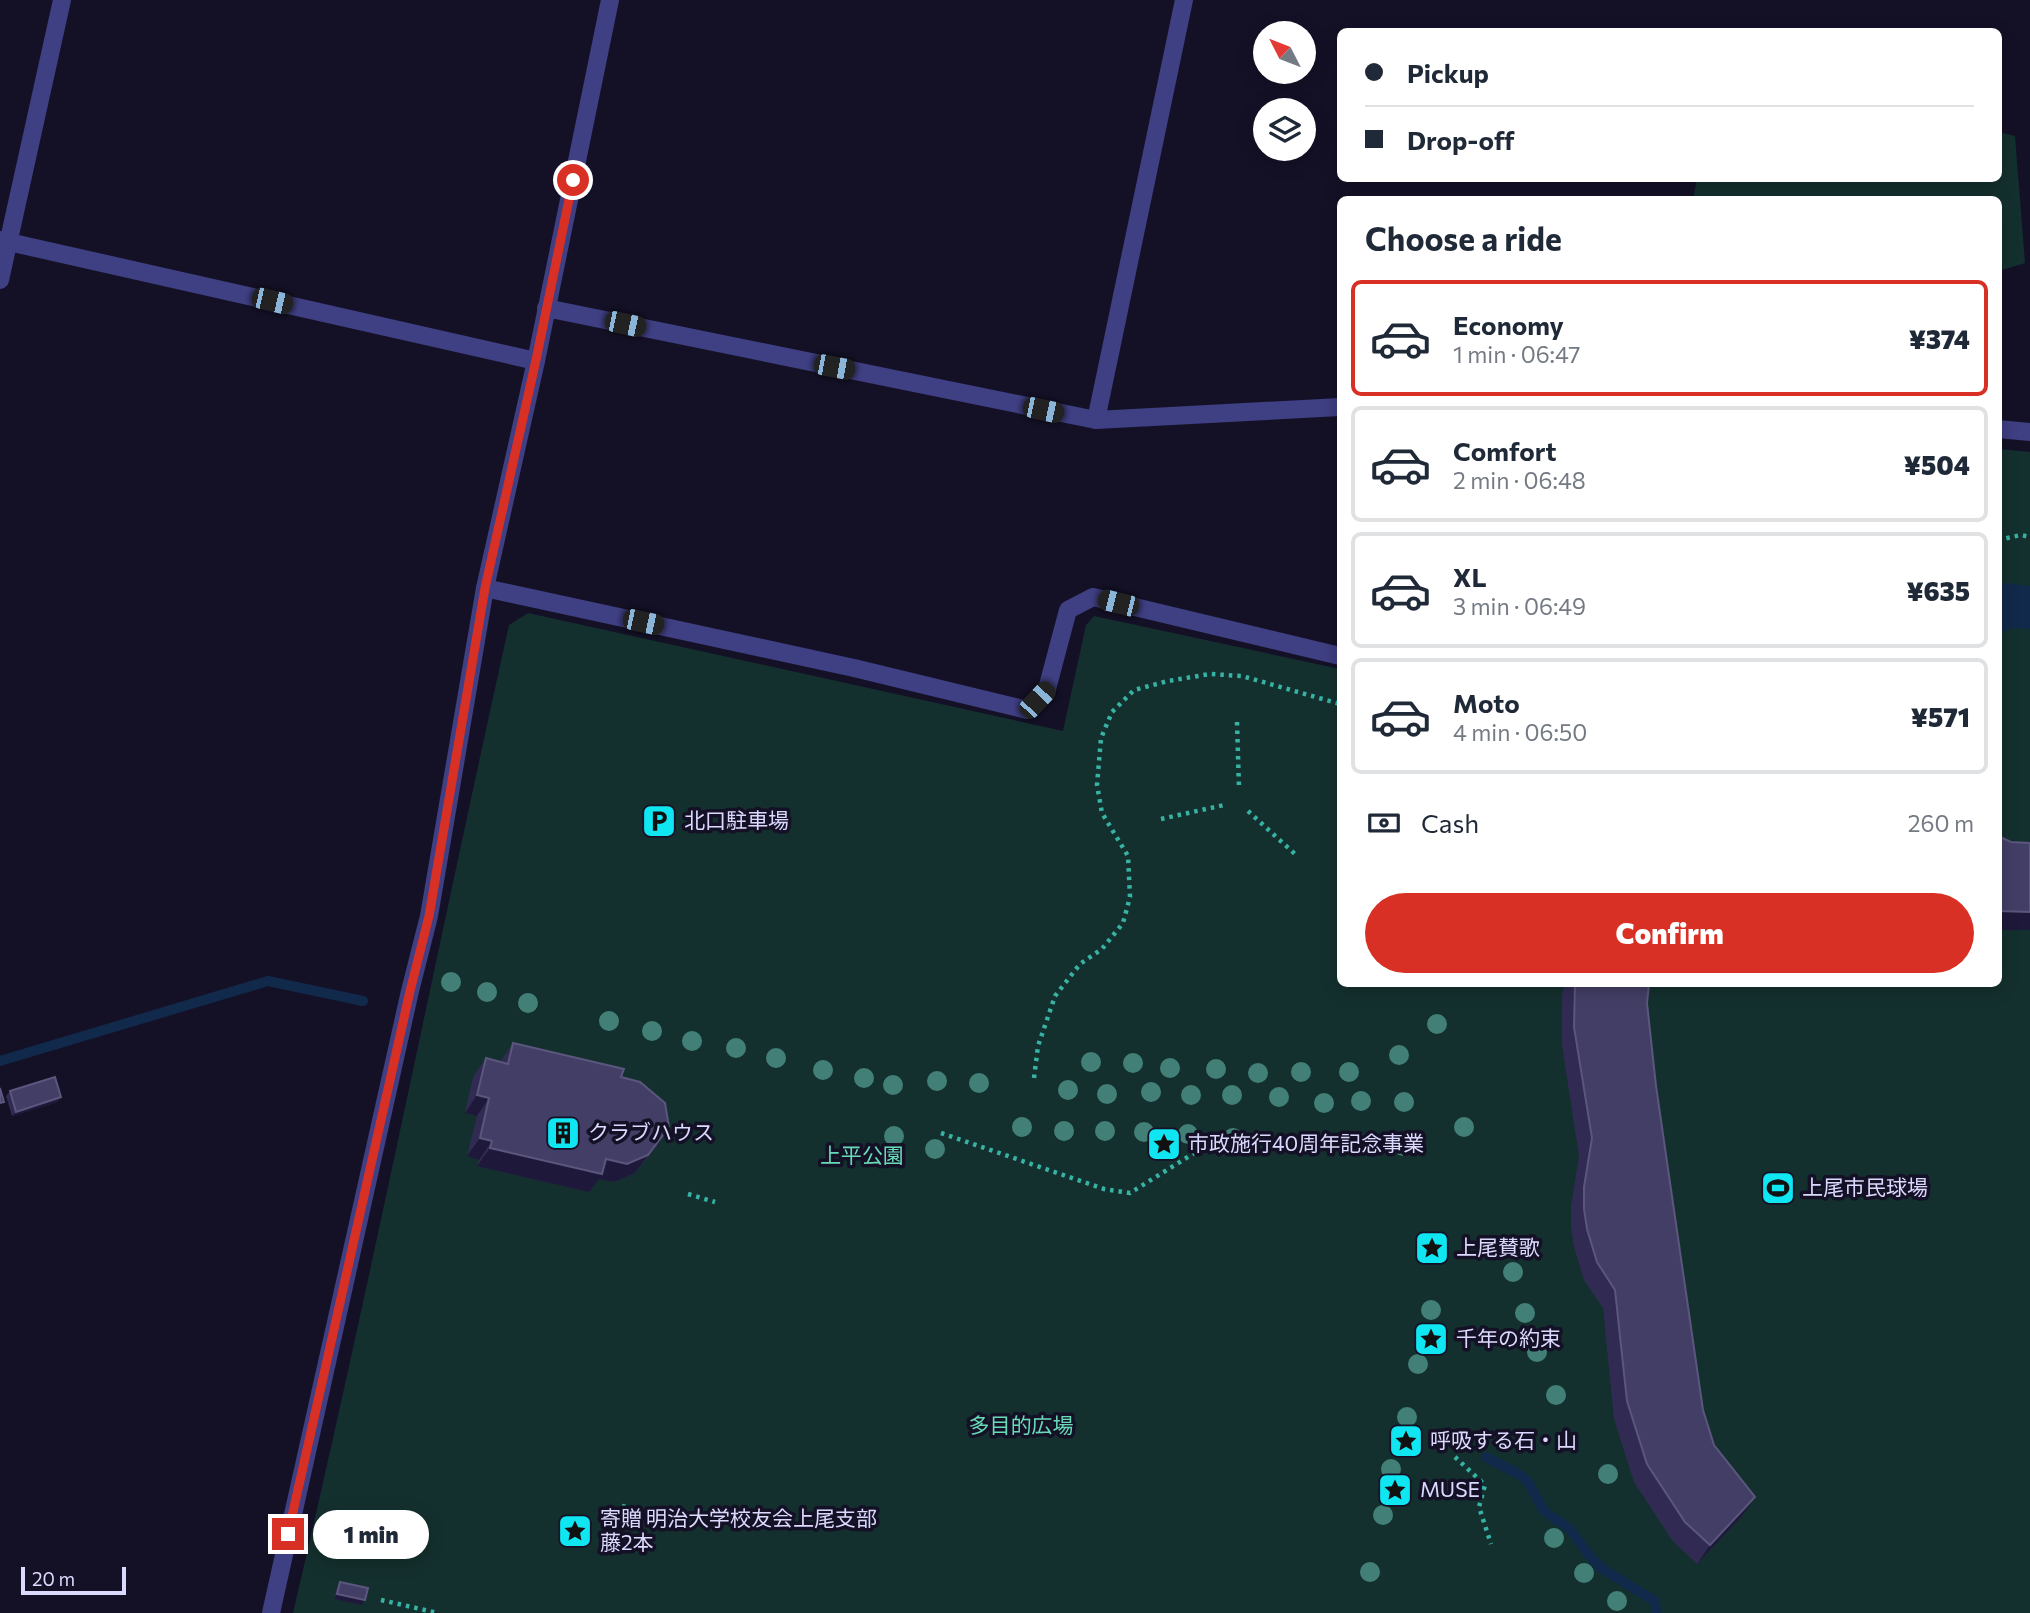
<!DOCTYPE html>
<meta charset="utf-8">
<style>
:root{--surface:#fff;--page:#f2f2f3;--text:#1f2937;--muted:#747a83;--line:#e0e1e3;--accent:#d93025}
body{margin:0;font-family:Commissioner,"Noto Sans JP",sans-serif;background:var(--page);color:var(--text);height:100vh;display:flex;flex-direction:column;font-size:26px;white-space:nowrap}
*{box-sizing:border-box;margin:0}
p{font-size:23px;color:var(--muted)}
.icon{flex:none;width:38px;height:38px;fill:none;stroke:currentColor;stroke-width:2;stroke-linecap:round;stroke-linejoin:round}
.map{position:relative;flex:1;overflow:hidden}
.panel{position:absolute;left:1337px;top:196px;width:665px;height:791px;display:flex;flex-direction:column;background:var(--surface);border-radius:10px;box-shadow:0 4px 18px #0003}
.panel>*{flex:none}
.guide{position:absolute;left:1337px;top:28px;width:665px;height:154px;border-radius:10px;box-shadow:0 4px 18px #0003;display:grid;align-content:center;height:154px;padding:0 28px;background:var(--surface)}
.needle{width:46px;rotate:312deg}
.controls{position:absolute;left:1253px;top:21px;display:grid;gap:14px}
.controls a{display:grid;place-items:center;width:63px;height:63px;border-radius:50%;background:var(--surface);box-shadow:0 4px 18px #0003;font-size:35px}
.scale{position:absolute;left:21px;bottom:18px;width:105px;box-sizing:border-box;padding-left:7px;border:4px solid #dbd9fd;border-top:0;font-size:19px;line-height:24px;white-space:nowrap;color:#dbd9fd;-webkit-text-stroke:5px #141127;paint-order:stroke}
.end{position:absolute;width:32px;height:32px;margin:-16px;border:9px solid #d93025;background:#fff;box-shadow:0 0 0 4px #fff}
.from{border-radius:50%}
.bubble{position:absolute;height:49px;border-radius:24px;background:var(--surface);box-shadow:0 4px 18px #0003;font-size:23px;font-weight:800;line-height:49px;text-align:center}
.car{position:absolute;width:21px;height:42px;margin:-21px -10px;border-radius:9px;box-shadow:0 0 5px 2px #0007;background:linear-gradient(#222 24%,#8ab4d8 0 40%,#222 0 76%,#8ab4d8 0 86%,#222 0)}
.guide b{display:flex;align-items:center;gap:24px;height:66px;font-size:26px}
.guide b+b{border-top:2px solid var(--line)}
.guide i{width:18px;height:18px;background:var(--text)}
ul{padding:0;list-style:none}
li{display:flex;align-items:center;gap:21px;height:116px;margin:0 14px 10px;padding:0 14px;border:4px solid var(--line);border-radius:10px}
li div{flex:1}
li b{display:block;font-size:26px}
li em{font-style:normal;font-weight:800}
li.current{border-color:var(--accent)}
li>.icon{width:63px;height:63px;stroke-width:1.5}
h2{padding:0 28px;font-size:32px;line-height:84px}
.pay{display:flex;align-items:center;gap:18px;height:77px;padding:0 28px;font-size:26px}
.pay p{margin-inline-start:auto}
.button{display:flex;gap:14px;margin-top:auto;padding:14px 28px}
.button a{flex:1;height:80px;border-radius:42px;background:var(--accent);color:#fff;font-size:28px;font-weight:800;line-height:80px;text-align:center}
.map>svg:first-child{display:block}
.green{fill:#14302e}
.water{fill:#11294a}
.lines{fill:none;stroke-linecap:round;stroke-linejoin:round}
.stream{stroke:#11294a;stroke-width:10}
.path{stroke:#37b3a6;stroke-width:4.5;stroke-dasharray:3.5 5;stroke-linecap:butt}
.minor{stroke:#3f3f83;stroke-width:18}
.tree{fill:#428077}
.wall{fill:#312b53}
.shaded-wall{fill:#1e193a}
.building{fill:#433e65;stroke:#5b567d;stroke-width:2}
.route{stroke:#d93025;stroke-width:9}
.labels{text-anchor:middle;stroke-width:7;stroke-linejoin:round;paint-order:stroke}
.poi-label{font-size:21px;fill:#dbd9fd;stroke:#141127;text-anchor:start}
.park-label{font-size:21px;fill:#68dab8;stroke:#141127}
</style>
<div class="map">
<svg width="2030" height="1613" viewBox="0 0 2030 1613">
<rect width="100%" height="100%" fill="#141127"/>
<g class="green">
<path d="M 1999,132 L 2015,136 L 2025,263 L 1999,271 L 1998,200 L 1693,199 L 1697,179 L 1998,178 Z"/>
<path d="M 1999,449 L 2030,452 L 2030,1613 L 293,1613 C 370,1285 436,954 509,625 L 528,613 L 1063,731 L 1086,625 L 1094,616 L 1340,669 L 1340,984 L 1998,984 Z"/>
</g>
<path class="water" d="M 2004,583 L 2030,586 L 2030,629 C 2019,628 2006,627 1999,636 L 1999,586 Z"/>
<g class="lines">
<g class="stream">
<path d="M 0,1061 L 268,981 L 363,1001"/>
<path d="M 1486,1457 L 1520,1475 L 1528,1482 L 1544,1511 L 1570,1529 L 1589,1555 L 1601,1568 L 1655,1601 L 1656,1613"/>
</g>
<g class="path">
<path d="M 1998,540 L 2021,535 L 2030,537"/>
<path d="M 1237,722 L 1239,788"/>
<path d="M 1248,811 L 1296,855"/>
<path d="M 1161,819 L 1224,805"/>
<path d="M 1034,1078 L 1038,1046 L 1055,996 L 1080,964 L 1102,949 L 1123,923 L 1130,897 L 1128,856 L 1102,813 L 1097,785 L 1101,738 L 1112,712 L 1134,690 L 1168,681 L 1210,674 L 1242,676 L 1340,704"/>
<path d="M 941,1133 L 1104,1189 L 1130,1193 L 1212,1142"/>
<path d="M 688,1194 L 715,1202"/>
<path d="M 1455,1457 L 1485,1485 L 1479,1507 L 1491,1544"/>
<path d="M 622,1506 L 648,1511"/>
<path d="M 381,1600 L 438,1613"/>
</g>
<g class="minor">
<path d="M 0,240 L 536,361"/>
<path d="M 0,280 L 62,0"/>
<path d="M 546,308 L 1096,420 L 1340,407"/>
<path d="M 1096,420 L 1184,0"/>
<path d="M 1998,429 L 2030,432"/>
<path d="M 485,588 L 854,668 L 1027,710 L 1047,689 L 1068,610 L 1093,597 L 1340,656"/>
<path d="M 271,1613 L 410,991 L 429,916 L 485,588 L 536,361 L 610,0"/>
</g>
</g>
<g class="tree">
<circle cx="451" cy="982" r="10"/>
<circle cx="487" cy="992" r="10"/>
<circle cx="528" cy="1003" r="10"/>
<circle cx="609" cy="1021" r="10"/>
<circle cx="1437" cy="1024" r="10"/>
<circle cx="652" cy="1031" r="10"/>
<circle cx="692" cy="1041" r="10"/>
<circle cx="736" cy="1048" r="10"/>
<circle cx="1399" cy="1055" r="10"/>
<circle cx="776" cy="1058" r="10"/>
<circle cx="1091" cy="1062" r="10"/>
<circle cx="1133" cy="1063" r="10"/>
<circle cx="1170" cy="1068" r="10"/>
<circle cx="1216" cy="1069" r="10"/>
<circle cx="823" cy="1070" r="10"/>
<circle cx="1301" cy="1072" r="10"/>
<circle cx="1349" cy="1072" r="10"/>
<circle cx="1258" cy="1073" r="10"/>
<circle cx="864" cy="1078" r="10"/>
<circle cx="937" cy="1081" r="10"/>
<circle cx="979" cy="1083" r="10"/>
<circle cx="893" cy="1085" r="10"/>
<circle cx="1068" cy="1090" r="10"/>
<circle cx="1151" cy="1092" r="10"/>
<circle cx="1107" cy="1094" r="10"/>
<circle cx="1191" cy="1095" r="10"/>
<circle cx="1232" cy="1095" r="10"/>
<circle cx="1279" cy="1097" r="10"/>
<circle cx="1361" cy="1101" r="10"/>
<circle cx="1404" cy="1102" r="10"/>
<circle cx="1324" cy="1103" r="10"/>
<circle cx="1022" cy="1127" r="10"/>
<circle cx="1464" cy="1127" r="10"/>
<circle cx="1064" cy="1131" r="10"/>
<circle cx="1105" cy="1131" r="10"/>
<circle cx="1144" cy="1132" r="10"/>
<circle cx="1188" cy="1134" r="10"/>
<circle cx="894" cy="1136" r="10"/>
<circle cx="1233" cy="1138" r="10"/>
<circle cx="1362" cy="1144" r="10"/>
<circle cx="1403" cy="1146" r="10"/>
<circle cx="935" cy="1149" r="10"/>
<circle cx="1513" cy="1272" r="10"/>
<circle cx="1431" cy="1310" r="10"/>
<circle cx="1525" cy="1313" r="10"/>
<circle cx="1537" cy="1352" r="10"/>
<circle cx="1418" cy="1364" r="10"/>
<circle cx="1556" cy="1395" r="10"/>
<circle cx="1407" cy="1417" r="10"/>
<circle cx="1391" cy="1469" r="10"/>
<circle cx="1608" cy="1474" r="10"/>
<circle cx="1383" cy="1515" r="10"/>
<circle cx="1554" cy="1538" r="10"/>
<circle cx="1370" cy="1572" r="10"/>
<circle cx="1584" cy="1573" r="10"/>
<circle cx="1617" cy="1601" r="10"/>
</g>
<g class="wall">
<path d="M 1565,984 L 1649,984 L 1647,1003 L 1656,1086 L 1703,1410 L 1714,1445 L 1755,1497 L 1743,1515 L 1697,1564 L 1672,1540 L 1634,1482 L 1614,1419 L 1603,1308 L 1584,1280 L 1574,1247 L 1571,1227 L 1571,1206 L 1579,1156 L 1562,1045 L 1562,995 Z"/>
<path d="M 513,1043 L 621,1077 L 657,1146 L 635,1173 L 614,1182 L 599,1179 L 589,1192 L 477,1166 L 479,1160 L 467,1156 L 477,1116 L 465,1113 L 473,1077 L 486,1058 L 500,1062 Z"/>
<path d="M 10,1091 L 61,1097 L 57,1102 L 12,1116 L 6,1096 Z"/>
<path d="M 340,1582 L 362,1605 L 334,1599 L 337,1587 Z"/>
</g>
<g class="shaded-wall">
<path d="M 1998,911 L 2030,912 L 2030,930 L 1998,930 Z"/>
<path d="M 477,1095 L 489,1098 L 477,1116 L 465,1113 Z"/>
<path d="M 61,1097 L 57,1102 L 12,1116 L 16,1112 Z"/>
<path d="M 669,1127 L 635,1173 L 614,1182 L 599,1179 L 589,1192 L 477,1166 L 490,1148 L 606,1159 Z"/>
<path d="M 480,1138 L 492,1141 L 479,1160 L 467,1156 Z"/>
<path d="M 1755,1497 L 1743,1515 L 1697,1564 L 1710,1545 Z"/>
<path d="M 337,1594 L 365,1600 L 362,1605 L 334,1599 Z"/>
</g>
<g class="building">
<path d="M 1998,836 L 2011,842 L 2030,843 L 2030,912 L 1998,911 Z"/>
<path d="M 1575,984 L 1649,984 L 1647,1003 L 1656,1086 L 1703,1410 L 1714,1445 L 1755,1497 L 1710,1545 L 1685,1522 L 1647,1464 L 1627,1401 L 1615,1290 L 1597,1262 L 1587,1229 L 1584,1209 L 1584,1187 L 1592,1138 L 1574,1027 Z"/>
<path d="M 513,1043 L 624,1069 L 621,1077 L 640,1082 L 665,1103 L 669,1127 L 648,1155 L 627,1164 L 606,1159 L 602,1174 L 490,1148 L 492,1141 L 480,1138 L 489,1098 L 477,1095 L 486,1058 L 508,1064 Z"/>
<path d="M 55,1077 L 61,1097 L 16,1112 L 10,1091 Z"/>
<path d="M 0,1088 L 4,1102 L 0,1103 Z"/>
<path d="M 340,1582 L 368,1588 L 365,1600 L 337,1594 Z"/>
</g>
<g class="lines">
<path class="route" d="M 288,1534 L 410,991 L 429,916 L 485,588 L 536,360 L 573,180"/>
</g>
<defs>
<g id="parking-square" transform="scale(1.75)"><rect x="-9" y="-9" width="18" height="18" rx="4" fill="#10e5f2" stroke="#141127"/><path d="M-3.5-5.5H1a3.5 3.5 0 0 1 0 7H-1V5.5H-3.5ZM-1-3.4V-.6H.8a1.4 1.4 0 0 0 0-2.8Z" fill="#111"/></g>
<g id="building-square" transform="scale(1.75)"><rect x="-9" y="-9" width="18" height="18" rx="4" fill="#10e5f2" stroke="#141127"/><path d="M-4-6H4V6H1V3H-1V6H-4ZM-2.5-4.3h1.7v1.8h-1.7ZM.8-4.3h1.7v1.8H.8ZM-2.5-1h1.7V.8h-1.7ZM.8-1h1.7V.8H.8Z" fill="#111"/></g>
<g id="sight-square" transform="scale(1.75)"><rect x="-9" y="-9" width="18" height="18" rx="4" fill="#10e5f2" stroke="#141127"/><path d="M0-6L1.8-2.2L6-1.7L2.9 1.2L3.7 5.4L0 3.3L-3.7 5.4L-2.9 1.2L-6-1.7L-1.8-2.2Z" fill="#111"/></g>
<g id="stadium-square" transform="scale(1.75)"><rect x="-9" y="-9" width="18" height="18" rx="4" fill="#10e5f2" stroke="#141127"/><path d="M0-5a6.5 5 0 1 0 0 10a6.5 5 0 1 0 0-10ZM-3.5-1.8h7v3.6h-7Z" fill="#111"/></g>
</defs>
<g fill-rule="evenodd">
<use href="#parking-square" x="659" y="821"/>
<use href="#building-square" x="563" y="1133"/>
<use href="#sight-square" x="1164" y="1144"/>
<use href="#stadium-square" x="1778" y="1188"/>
<use href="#sight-square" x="1432" y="1248"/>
<use href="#sight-square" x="1431" y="1339"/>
<use href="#sight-square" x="1406" y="1441"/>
<use href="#sight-square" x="1395" y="1490"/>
<use href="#sight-square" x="575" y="1531"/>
</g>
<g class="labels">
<g class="poi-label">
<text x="684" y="828">北口駐車場</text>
<text x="588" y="1140">クラブハウス</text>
<text x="1188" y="1151">市政施行40周年記念事業</text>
<text x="1802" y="1195">上尾市民球場</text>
<text x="1456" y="1255">上尾賛歌</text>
<text x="1456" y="1346">千年の約束</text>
<text x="1430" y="1448">呼吸する石・山</text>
<text x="1420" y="1497">MUSE</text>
<text x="600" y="1526">寄贈 明治大学校友会上尾支部<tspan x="600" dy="24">藤2本</tspan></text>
</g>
<g class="park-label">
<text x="862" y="1163">上平公園</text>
<text x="1021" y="1433">多目的広場</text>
</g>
</g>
</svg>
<div class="controls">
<a><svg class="needle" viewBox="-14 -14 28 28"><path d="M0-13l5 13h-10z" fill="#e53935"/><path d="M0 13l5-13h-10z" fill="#747a83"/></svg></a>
<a><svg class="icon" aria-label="layers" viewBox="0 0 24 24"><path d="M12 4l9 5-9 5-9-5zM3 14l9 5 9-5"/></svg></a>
</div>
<div class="scale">20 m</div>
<i class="end from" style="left:573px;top:180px"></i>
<i class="end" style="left:288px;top:1534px"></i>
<div class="bubble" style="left:313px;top:1510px;width:116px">1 min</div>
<i class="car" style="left:272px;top:301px;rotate:103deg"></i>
<i class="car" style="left:625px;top:324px;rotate:102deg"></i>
<i class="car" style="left:834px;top:367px;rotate:101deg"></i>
<i class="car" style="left:1043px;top:410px;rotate:102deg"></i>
<i class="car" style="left:1118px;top:603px;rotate:284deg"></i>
<i class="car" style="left:643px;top:622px;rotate:102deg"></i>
<i class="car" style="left:1037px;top:700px;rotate:43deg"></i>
<div class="guide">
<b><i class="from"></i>Pickup</b>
<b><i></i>Drop-off</b>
</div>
<section class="panel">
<h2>Choose a ride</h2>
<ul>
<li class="current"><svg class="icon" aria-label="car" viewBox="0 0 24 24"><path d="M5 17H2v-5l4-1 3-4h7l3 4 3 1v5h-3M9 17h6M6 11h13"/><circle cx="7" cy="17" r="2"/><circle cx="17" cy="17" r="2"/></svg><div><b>Economy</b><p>1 min · 06:47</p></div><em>¥374</em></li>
<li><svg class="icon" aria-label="car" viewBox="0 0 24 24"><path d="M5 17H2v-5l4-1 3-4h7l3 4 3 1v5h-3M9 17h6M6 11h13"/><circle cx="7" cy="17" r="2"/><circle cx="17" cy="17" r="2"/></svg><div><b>Comfort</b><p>2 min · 06:48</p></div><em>¥504</em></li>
<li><svg class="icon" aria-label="car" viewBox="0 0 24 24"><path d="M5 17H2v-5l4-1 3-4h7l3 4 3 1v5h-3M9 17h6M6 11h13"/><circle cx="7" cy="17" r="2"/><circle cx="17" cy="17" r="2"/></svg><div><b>XL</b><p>3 min · 06:49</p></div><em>¥635</em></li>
<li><svg class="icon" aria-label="car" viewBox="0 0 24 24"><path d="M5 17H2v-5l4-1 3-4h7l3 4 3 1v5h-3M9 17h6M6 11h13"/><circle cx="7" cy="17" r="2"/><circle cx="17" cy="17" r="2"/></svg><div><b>Moto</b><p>4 min · 06:50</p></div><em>¥571</em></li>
</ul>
<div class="pay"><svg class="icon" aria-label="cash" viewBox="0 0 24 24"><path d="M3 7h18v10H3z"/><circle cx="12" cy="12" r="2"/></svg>Cash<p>260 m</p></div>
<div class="button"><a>Confirm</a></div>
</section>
</div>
